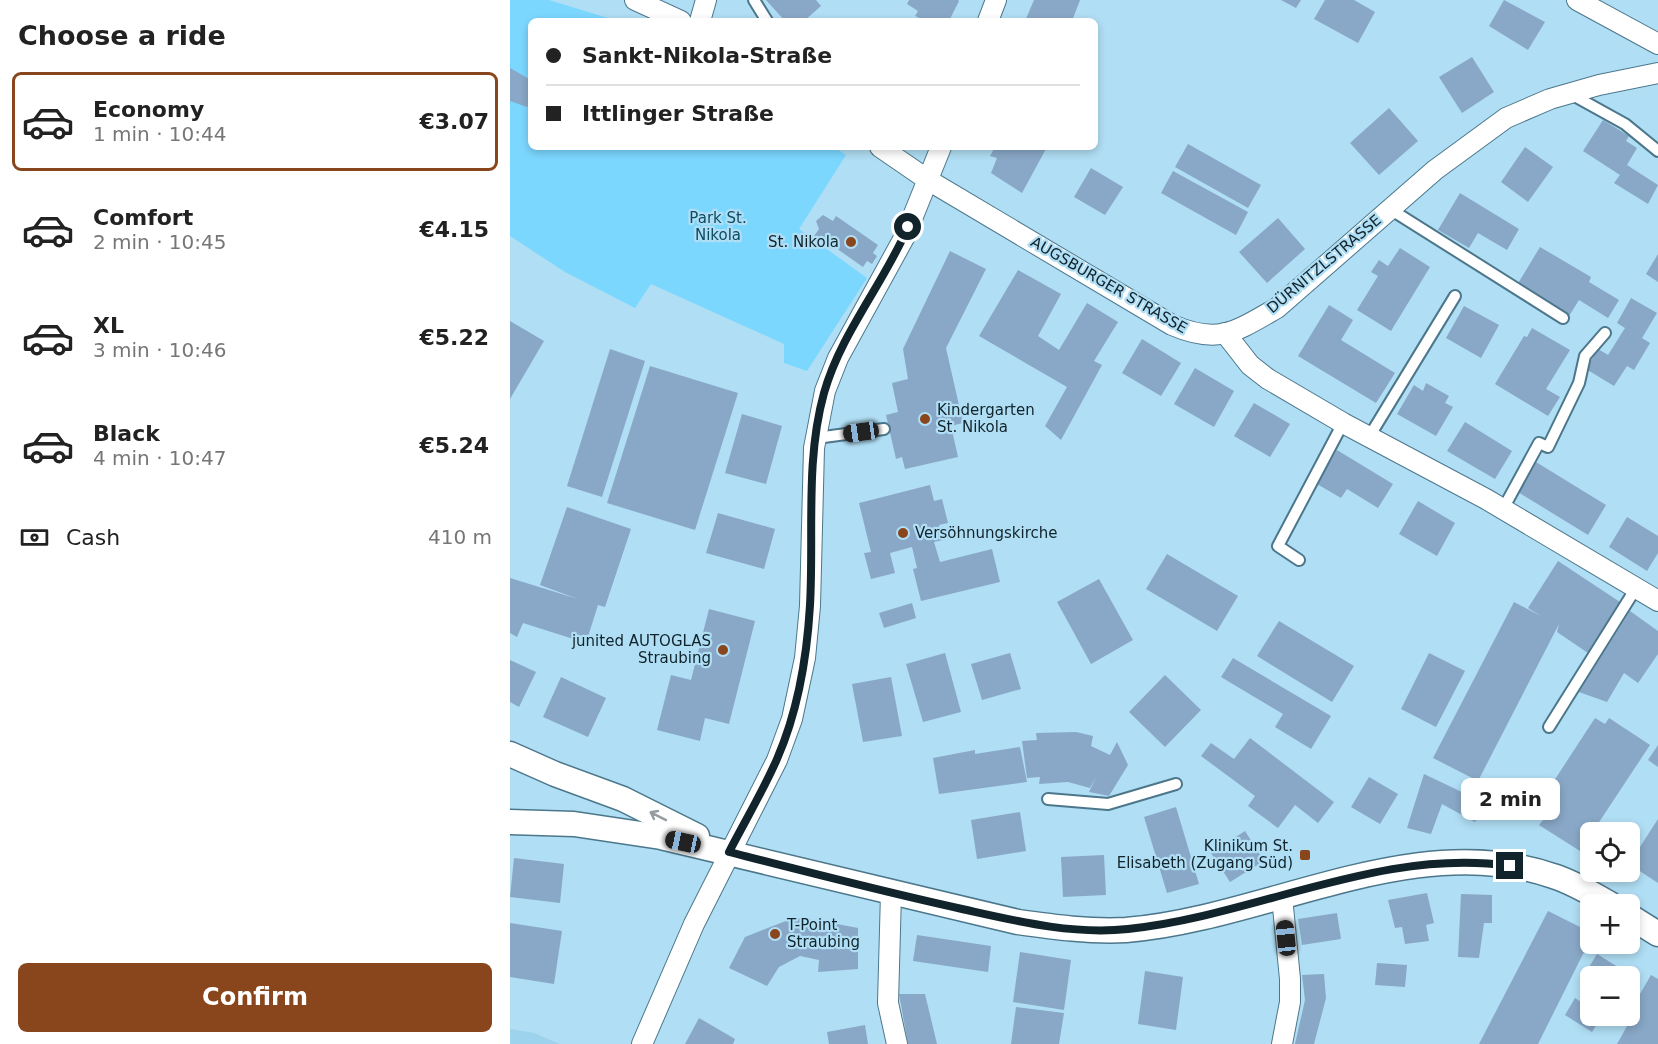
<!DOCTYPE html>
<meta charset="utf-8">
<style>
:root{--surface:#fff;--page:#f6f6f6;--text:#222;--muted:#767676;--line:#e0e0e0;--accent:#89451b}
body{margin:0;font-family:"DejaVu Sans",sans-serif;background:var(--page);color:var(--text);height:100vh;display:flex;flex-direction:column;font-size:22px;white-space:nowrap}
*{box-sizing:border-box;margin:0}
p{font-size:20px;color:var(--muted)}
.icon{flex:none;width:33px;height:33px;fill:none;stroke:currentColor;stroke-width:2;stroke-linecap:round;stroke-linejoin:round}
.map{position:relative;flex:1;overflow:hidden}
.sheet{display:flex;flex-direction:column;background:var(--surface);width:510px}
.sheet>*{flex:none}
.top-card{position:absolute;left:18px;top:18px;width:570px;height:132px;border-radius:9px;box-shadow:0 3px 9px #0003;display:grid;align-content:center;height:132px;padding:0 18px;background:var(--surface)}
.buttons{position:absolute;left:1070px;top:822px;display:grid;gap:12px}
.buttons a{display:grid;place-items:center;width:60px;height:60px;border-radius:9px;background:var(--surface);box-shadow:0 3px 9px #0003;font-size:30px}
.end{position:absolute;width:27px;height:27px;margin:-14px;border:8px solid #11232b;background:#fff;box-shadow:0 0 0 3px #fff}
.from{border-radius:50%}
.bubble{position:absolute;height:42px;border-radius:9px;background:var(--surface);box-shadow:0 3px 9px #0003;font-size:20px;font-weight:600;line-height:42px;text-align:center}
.car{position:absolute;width:18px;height:36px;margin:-18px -9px;border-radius:8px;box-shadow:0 0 4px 2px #0007;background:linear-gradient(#222 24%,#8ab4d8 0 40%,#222 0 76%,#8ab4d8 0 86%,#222 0)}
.top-card b{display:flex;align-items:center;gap:21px;height:57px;font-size:22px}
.top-card b+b{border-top:2px solid var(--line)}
.top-card i{width:15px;height:15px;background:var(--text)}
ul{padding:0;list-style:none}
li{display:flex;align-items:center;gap:18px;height:99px;margin:0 12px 9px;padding:0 6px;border:3px solid transparent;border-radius:9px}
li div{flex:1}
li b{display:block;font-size:22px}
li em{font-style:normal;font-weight:600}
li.on{border-color:var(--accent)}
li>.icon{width:54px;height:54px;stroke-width:1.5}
h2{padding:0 18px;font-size:27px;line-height:72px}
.pay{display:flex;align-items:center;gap:15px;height:66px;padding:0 18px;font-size:22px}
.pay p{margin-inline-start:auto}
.primary-button{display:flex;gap:12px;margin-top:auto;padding:12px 18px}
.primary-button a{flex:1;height:69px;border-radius:9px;background:var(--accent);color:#fff;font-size:24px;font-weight:600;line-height:69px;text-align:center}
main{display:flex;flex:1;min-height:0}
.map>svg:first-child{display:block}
.built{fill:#9dd3ec}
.green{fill:#7cd7ff}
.building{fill:#89a8c7}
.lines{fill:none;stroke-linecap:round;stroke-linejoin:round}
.service-casing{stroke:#4c778b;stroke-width:14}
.minor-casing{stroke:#4c778b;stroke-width:22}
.tertiary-casing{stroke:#4c778b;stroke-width:27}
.service{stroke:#fff;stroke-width:10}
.minor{stroke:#fff;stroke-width:20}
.tertiary{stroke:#fff;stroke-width:24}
.oneway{stroke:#949ca0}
.route{stroke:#11232b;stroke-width:8}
.poi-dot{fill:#89451b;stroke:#b0def4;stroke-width:2}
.labels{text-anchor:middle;stroke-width:4.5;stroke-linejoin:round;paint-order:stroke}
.park-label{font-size:15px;fill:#0d4b62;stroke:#b0def4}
.poi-label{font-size:15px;fill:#11232b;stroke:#b0def4;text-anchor:end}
.street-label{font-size:15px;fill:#11232b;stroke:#b0def4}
</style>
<main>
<section class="sheet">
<h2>Choose a ride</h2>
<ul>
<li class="on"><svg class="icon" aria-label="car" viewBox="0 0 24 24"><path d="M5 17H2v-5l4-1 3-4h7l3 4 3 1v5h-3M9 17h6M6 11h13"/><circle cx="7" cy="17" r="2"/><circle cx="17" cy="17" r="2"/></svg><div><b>Economy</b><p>1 min · 10:44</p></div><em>€3.07</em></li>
<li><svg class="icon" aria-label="car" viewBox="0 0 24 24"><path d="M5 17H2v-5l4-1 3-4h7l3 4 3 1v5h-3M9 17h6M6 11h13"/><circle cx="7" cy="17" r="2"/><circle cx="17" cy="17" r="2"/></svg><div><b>Comfort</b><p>2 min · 10:45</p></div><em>€4.15</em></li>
<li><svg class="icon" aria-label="car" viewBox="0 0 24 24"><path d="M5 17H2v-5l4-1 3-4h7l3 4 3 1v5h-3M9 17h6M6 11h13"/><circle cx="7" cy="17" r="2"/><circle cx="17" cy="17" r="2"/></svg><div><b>XL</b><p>3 min · 10:46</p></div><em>€5.22</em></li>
<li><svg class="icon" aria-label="car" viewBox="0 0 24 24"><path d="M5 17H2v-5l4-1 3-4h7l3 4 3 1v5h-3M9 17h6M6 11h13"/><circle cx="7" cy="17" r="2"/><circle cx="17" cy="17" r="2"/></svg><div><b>Black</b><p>4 min · 10:47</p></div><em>€5.24</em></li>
</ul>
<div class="pay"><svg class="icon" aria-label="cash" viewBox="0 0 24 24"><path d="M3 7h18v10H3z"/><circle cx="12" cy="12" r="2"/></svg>Cash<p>410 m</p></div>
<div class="primary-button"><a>Confirm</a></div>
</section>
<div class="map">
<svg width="1148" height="1044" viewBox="0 0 1148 1044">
<rect width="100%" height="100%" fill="#b0def4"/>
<path class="built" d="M 0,1029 L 24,1033 L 50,1044 L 0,1044 Z"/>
<path class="green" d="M 0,0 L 39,0 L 108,21 L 21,21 L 21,147 L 324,147 L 336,155 L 289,229 L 357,278 L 297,371 L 274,363 L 274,344 L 141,284 L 125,308 L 55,272 L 0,236 Z"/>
<g class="building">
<path d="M 256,0 L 306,0 L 311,6 L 294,21 L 275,21 Z"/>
<path d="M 399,0 L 448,0 L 449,1 L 439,21 L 416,21 L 405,16 L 408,11 L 397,4 Z"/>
<path d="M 524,0 L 570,0 L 562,21 L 515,21 Z"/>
<path d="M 771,0 L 791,0 L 786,8 Z"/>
<path d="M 815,0 L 844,0 L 865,12 L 848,43 L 804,19 Z"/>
<path d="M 994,0 L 1035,22 L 1018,50 L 979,26 Z"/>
<path d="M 962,57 L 984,92 L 952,113 L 929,77 Z"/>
<path d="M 0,68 L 21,80 L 18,84 L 21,86 L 21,101 L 17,107 L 0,101 Z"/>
<path d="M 879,108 L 908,141 L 869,175 L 840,143 Z"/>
<path d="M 1093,120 L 1119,136 L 1116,141 L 1127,148 L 1117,165 L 1148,185 L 1138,204 L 1104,183 L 1110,175 L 1073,151 Z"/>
<path d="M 678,144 L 751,185 L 738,208 L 665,167 Z"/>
<path d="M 485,147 L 537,147 L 512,193 L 481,173 L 487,158 L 480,156 Z"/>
<path d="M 1015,147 L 1043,167 L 1018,202 L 991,182 Z"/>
<path d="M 581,168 L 613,187 L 595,215 L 564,197 Z"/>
<path d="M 663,171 L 738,212 L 726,235 L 651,193 Z"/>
<path d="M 950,193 L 1009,229 L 997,250 L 968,233 L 959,248 L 928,230 Z"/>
<path d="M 313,215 L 323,221 L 326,216 L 368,245 L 363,253 L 367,256 L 362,264 L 357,261 L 353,267 L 316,241 L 314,244 L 304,236 L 309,229 L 306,221 Z"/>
<path d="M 768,218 L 795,249 L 757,283 L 729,252 Z"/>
<path d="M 1030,247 L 1081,277 L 1079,282 L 1109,300 L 1098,318 L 1069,300 L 1059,316 L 1007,285 Z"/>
<path d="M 890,248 L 920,267 L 881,331 L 847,310 L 868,276 L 861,272 L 869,260 L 878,266 Z"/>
<path d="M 440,251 L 476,269 L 436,348 L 453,423 L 441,426 L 448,457 L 395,469 L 392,457 L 386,459 L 376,415 L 388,412 L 382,383 L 398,379 L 393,349 Z"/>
<path d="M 1148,254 L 1148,282 L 1136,274 Z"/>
<path d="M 508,270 L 551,294 L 528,336 L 549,350 L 577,303 L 608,322 L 584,361 L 592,365 L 551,440 L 535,426 L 557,387 L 469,336 Z"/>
<path d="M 1121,298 L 1147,313 L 1132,338 L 1140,343 L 1124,370 L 1117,366 L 1104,386 L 1076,369 L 1088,349 L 1098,355 L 1115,328 L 1107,323 Z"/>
<path d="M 819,305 L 843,320 L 831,340 L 885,373 L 866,403 L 788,356 Z"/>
<path d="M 954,306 L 989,325 L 971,358 L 936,338 Z"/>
<path d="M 0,321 L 34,341 L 0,399 Z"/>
<path d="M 1022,328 L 1060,350 L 1036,389 L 1050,397 L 1038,416 L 985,384 L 1014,336 L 1017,337 Z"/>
<path d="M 632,339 L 671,363 L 651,396 L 612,373 Z"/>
<path d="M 100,349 L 135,361 L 92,497 L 57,486 Z"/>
<path d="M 140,366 L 228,393 L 185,530 L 97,503 Z"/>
<path d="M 685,368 L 724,391 L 704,427 L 664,404 Z"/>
<path d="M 916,383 L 939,396 L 935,403 L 943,407 L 926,436 L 887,414 L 904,385 L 913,391 Z"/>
<path d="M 744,403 L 780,424 L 760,457 L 724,436 Z"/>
<path d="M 232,414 L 272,426 L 256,484 L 215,473 Z"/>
<path d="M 955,422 L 1002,451 L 985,479 L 937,451 Z"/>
<path d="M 827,450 L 883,484 L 868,508 L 837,489 L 831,498 L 807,484 Z"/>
<path d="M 1026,462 L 1096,505 L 1078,535 L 1008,492 Z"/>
<path d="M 420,485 L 424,501 L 432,499 L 438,523 L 429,525 L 433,540 L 424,542 L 430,562 L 482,549 L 490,582 L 411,601 L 403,569 L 407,568 L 402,547 L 380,553 L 385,573 L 361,579 L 354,553 L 361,552 L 349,503 Z"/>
<path d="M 908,501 L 945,523 L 927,556 L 889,534 Z"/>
<path d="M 57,507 L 121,529 L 95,607 L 88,605 L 76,643 L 13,623 L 7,637 L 0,633 L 0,578 L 68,599 L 30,585 Z"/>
<path d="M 208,513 L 265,529 L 254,569 L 196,553 Z"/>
<path d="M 1117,517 L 1148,536 L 1148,553 L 1137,571 L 1099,547 Z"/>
<path d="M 657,554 L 728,596 L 707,631 L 636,589 Z"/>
<path d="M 1048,561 L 1110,602 L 1078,653 L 1047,632 L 1049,624 L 968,781 L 923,758 L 1004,602 L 1031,616 L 1018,608 Z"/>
<path d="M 589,579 L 623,640 L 581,664 L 547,602 Z"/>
<path d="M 402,603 L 406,618 L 374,628 L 369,613 Z"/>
<path d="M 199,609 L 245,621 L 219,724 L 195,718 L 190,741 L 147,730 L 161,675 L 181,680 Z"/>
<path d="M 1120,611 L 1148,631 L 1148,654 L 1128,683 L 1114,673 L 1097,702 L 1069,692 Z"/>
<path d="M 769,621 L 844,666 L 822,702 L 747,656 Z"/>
<path d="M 435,653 L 451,712 L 413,722 L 396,664 Z"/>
<path d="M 500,653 L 511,689 L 472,700 L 461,664 Z"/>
<path d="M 919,653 L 955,671 L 926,727 L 891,709 Z"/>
<path d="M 723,658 L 821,716 L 801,749 L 765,727 L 773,714 L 711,677 Z"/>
<path d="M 0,660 L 26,672 L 9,707 L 0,702 Z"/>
<path d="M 655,675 L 691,710 L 655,747 L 619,712 Z"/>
<path d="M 51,677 L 96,698 L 78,737 L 33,717 Z"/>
<path d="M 381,677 L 392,736 L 353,742 L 342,684 Z"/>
<path d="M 1085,718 L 1095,724 L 1099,718 L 1140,745 L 1070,851 L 1029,825 L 1033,820 L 1023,813 Z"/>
<path d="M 566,732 L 583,736 L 581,746 L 600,755 L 607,742 L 618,765 L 599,796 L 579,792 L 586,777 L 580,788 L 558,782 L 529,784 L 530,777 L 517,778 L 512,741 L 527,740 L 526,733 Z"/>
<path d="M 740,738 L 824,802 L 808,823 L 785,805 L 768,828 L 738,806 L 745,796 L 691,756 L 701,743 L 724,759 Z"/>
<path d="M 1148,745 L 1148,767 L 1138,760 Z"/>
<path d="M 510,747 L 517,782 L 429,794 L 423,758 L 465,750 L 465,754 Z"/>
<path d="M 914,774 L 975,803 L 965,822 L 932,804 L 921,834 L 897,828 Z"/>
<path d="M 859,777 L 888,794 L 870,824 L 841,807 Z"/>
<path d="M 666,807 L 689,884 L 657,893 L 634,817 Z"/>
<path d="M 510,812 L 516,851 L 467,859 L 461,820 Z"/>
<path d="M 1148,819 L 1148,883 L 1119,864 Z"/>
<path d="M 735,831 L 754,861 L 720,882 L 701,853 Z"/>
<path d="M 594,855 L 596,895 L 553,897 L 551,857 Z"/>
<path d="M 4,858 L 54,864 L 50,903 L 0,897 Z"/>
<path d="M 917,893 L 924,923 L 916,925 L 919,941 L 895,944 L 892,927 L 885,928 L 878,900 Z"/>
<path d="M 951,894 L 982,895 L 982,923 L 974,923 L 969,958 L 948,957 Z"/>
<path d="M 1038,911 L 1080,932 L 1080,940 L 1028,1044 L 969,1044 Z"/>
<path d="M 827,913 L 831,939 L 792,945 L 788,919 Z"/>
<path d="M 296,918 L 348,928 L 348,969 L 308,972 L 309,960 L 290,956 L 269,967 L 257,986 L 219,968 L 235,937 L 281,919 Z"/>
<path d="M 0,923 L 52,931 L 44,984 L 0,977 Z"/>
<path d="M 407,935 L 481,946 L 478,972 L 403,961 Z"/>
<path d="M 510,952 L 561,960 L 554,1010 L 503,1002 Z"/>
<path d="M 1087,954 L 1116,972 L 1113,976 L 1083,976 L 1076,972 Z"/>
<path d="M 867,963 L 897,965 L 895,987 L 865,985 Z"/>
<path d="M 635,971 L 673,977 L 666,1030 L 628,1024 Z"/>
<path d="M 814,974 L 816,998 L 804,1044 L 785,1044 L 795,1000 L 792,975 Z"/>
<path d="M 1141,975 L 1148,979 L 1148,1044 L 1107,1044 L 1121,1019 L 1116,1018 Z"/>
<path d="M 389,994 L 415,994 L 427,1044 L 398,1044 Z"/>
<path d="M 1065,998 L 1080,1008 L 1080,1016 L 1092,1016 L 1082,1032 L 1055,1015 Z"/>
<path d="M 506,1007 L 554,1013 L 549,1044 L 501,1044 Z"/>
<path d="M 189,1018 L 225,1039 L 223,1044 L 175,1044 Z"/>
<path d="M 355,1025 L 358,1044 L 319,1044 L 317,1032 Z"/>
</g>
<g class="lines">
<g class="service-casing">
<g id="service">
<path d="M 244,0 L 257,21"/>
<path d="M 1059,93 L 1115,124 L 1148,151"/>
<path d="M 880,209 L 1053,318"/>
<path d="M 859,437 L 945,296"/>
<path d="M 306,438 L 374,429"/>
<path d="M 993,509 L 1029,443 L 1038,447 L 1069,383 L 1075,356 L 1095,333"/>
<path d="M 789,560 L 768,546 L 833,423"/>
<path d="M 1039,727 L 1126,588"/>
<path d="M 538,799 L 598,804 L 666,784"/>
</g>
</g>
<g class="minor-casing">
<g id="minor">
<path d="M 125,0 L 171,21"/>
<path d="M 1067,0 L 1148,44"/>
<path d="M 190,21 L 196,0"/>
<path d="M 478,21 L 486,0"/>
<path d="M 370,147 L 418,180 L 662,325 C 709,345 725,332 767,308 L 925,170 L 996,118 L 1040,99 L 1089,85 L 1148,73"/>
<path d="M 715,333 L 740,365 L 758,379 L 833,423 L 976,499 L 1148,601"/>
<path d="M 381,893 L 378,1003 L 387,1044"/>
<path d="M 132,1044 L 184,924 L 267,760 L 282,719 L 295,658 L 300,606 L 304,448 L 315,391 L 328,358 L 395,236 L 431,147"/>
<path d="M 772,1044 L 780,1002 L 780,979 L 772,897"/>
</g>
</g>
<g class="tertiary-casing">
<g id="tertiary">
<path d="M 0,754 L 45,774 L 113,799 L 187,836"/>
<path d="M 0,822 L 64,824 L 151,837 L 508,922 C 544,927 580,932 616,930 C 756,919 903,828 1043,876 C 1063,882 1082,894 1100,904"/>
<path d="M 1119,916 L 1148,934"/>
</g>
</g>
<use href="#service" class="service"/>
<use href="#minor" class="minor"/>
<use href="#tertiary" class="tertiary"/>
</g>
<defs><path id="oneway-shaft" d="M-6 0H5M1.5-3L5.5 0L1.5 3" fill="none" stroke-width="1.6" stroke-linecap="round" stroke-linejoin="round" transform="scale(1.5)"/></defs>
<use class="oneway" href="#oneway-shaft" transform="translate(148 816) rotate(-153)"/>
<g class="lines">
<path class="route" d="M 398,227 C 374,283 331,333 314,393 C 295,461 304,535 300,605 C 297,657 288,711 267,759 C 253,791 235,821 219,852 C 297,872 374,892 452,909 C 506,921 562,935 618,929 C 745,916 871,847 1000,866"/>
</g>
<g class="poi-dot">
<circle cx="341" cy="242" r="6"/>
<circle cx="415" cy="419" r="6"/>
<circle cx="393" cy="533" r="6"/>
<circle cx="213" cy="650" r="6"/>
<rect x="789" y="849" width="12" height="12" rx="3"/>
<circle cx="265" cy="934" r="6"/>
</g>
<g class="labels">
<g class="park-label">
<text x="208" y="223">Park St.<tspan x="208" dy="17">Nikola</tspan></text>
</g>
<g class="poi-label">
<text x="329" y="247">St. Nikola</text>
<text x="427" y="415" text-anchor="start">Kindergarten<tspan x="427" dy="17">St. Nikola</tspan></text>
<text x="405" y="538" text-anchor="start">Versöhnungskirche</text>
<text x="201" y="646">junited AUTOGLAS<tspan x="201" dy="17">Straubing</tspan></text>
<text x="783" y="851">Klinikum St.<tspan x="783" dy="17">Elisabeth (Zugang Süd)</tspan></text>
<text x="277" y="930" text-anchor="start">T-Point<tspan x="277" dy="17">Straubing</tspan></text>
</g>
<g class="street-label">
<text transform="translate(814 264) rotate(-40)" y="5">DÜRNITZLSTRASSE</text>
<text transform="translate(599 285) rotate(30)" y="5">AUGSBURGER STRASSE</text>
</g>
</g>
</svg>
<div class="buttons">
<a><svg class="icon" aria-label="locate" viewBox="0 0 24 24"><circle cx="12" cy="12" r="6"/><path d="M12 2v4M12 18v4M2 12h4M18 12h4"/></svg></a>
<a>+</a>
<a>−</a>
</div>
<i class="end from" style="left:398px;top:227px"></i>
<i class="end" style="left:1000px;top:866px"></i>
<div class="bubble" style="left:951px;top:778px;width:99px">2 min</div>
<i class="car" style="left:351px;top:432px;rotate:262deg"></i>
<i class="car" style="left:173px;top:842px;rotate:282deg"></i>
<i class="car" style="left:776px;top:938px;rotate:354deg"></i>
<div class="top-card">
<b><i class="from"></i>Sankt-Nikola-Straße</b>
<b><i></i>Ittlinger Straße</b>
</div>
</div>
</main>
